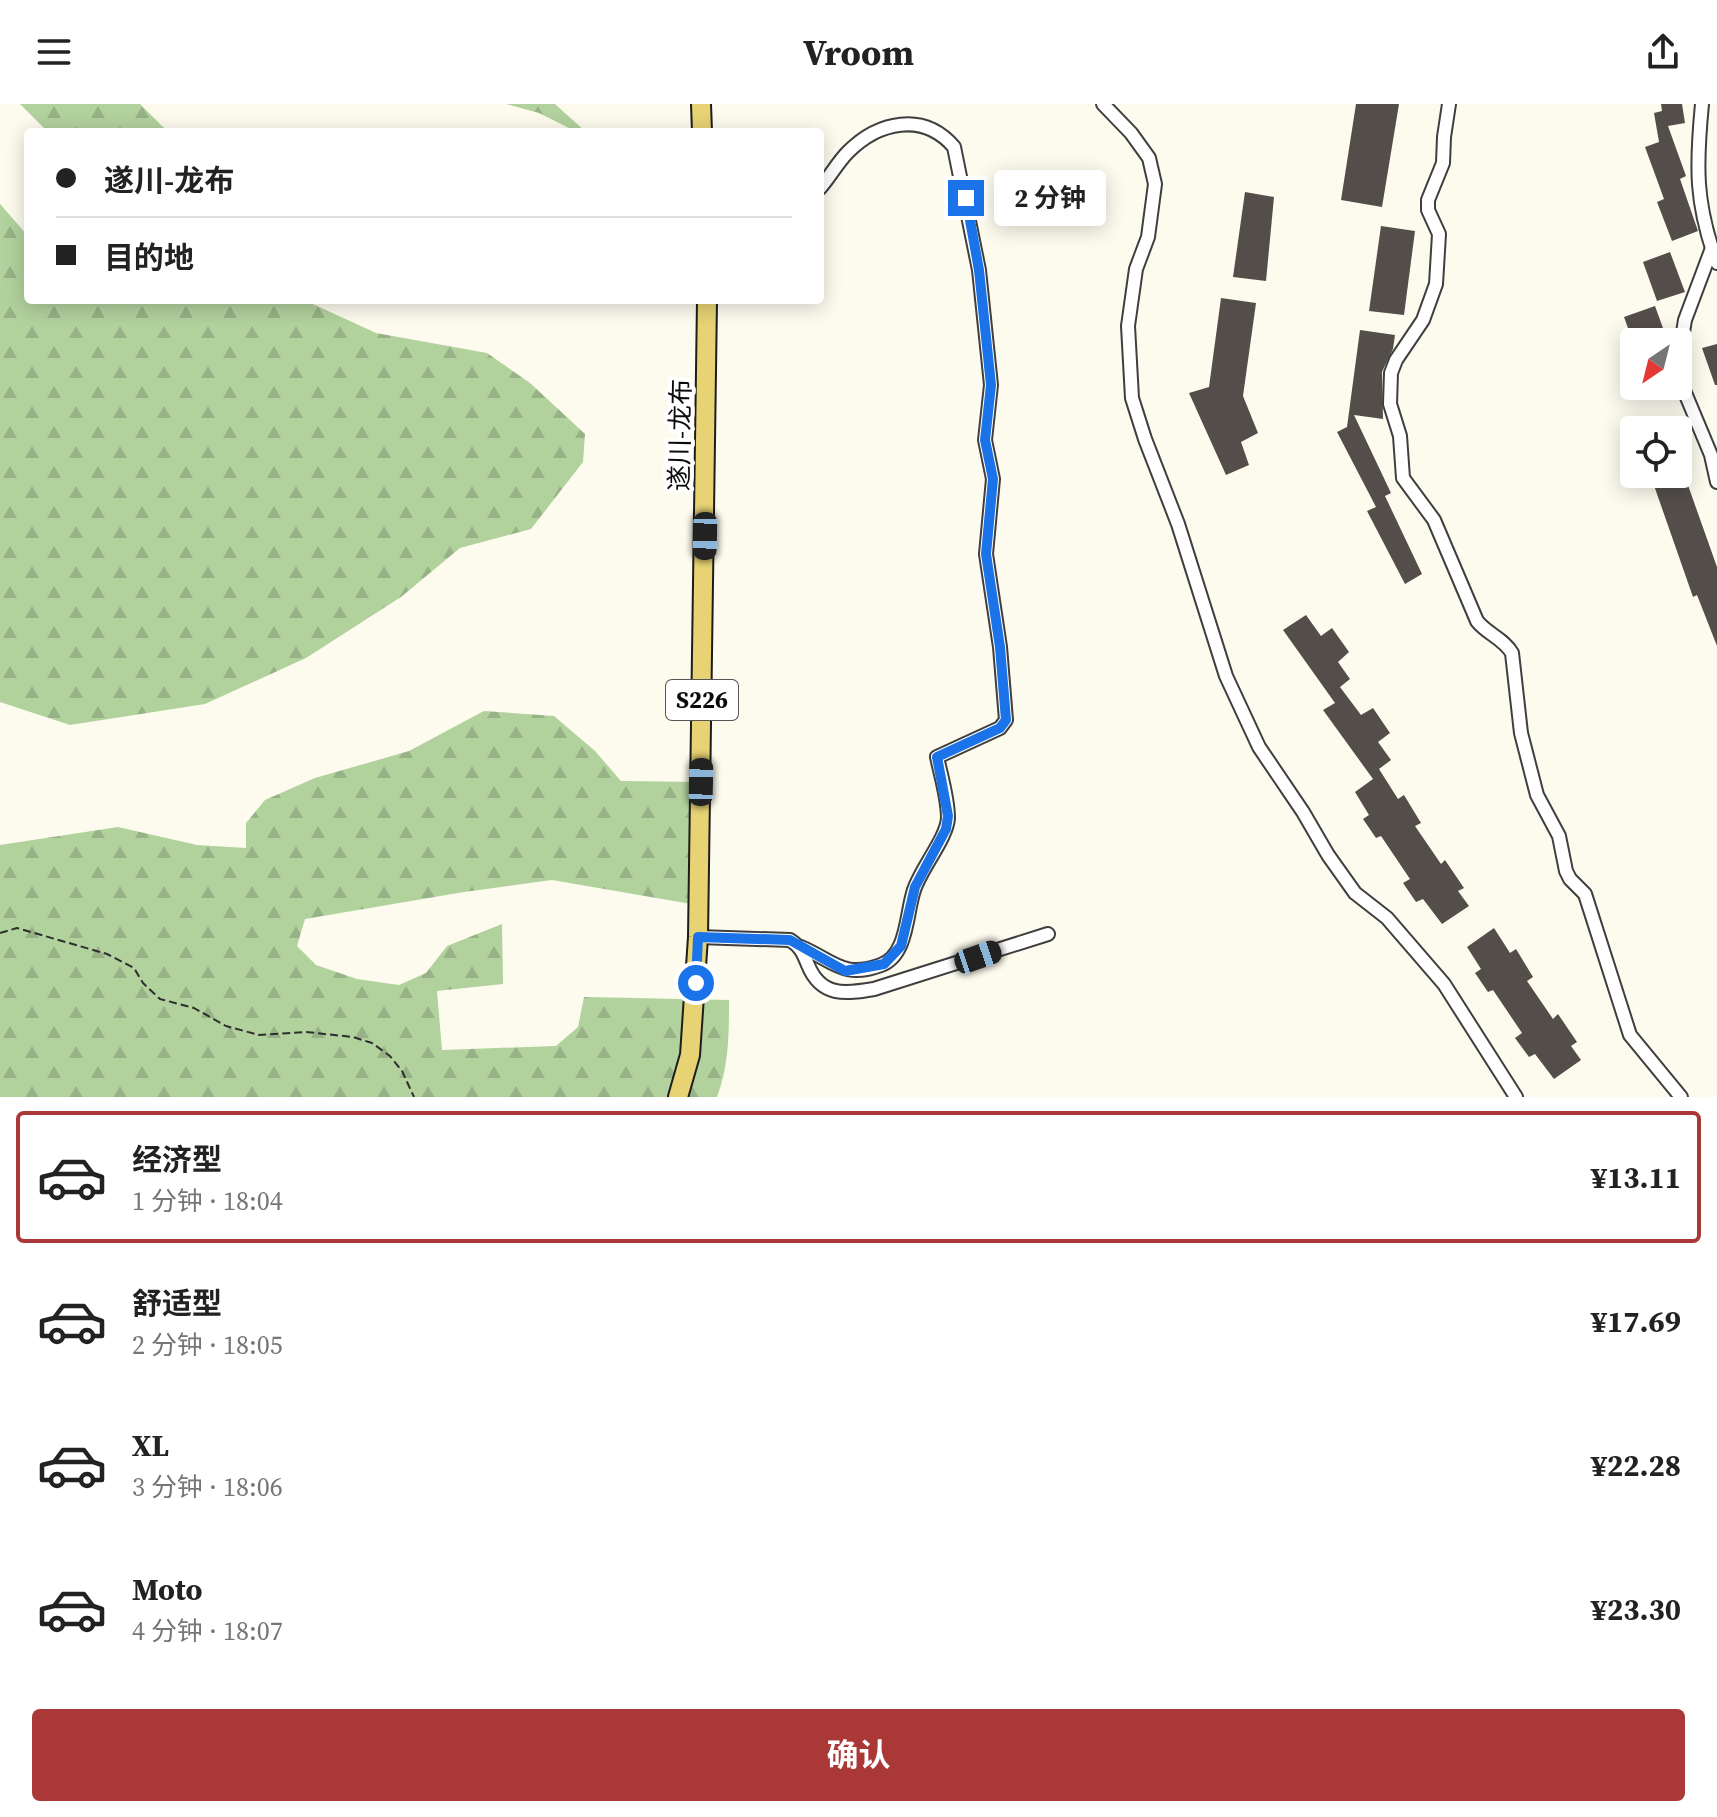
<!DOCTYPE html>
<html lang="zh">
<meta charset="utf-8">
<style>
:root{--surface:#fff;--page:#f2f2f2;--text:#222;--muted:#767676;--line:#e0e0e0;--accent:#aa3836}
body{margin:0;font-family:"Source Serif 4","Noto Sans SC",serif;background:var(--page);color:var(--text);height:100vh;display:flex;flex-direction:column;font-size:30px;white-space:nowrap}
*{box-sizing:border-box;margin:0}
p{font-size:26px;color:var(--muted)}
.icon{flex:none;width:44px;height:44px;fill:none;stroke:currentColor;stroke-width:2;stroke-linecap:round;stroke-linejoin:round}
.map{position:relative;height:993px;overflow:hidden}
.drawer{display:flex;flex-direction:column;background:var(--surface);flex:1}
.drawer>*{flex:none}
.banner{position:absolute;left:24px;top:24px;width:800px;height:176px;border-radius:8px;box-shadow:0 4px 20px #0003;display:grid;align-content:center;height:176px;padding:0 32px;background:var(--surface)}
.needle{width:52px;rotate:215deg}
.fabs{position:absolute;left:1620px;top:224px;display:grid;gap:16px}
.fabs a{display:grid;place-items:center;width:72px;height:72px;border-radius:8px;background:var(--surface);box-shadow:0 4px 20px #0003;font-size:40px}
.end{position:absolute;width:36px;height:36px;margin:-18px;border:10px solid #1a73e8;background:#fff;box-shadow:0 0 0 4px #fff}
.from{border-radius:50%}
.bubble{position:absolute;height:56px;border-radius:8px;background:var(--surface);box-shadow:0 4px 20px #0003;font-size:26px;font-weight:700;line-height:56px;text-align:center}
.car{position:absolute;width:24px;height:48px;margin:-24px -12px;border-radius:10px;box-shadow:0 0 6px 2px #0007;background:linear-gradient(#222 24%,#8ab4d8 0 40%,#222 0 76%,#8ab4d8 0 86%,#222 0)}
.banner b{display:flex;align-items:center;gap:28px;height:76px;font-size:30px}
.banner b+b{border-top:2px solid var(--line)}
.banner i{width:20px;height:20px;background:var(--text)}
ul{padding:14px 0 0;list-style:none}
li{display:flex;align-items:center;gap:24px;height:132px;margin:0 16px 12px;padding:0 16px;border:4px solid transparent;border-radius:8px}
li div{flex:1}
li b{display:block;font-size:30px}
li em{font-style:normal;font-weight:700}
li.on{border-color:var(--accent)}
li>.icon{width:72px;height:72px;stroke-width:1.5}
.button{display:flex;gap:16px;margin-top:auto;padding:16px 32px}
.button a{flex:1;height:92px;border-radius:8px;background:var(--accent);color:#fff;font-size:32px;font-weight:700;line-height:92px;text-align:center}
header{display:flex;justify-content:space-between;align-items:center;height:104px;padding:0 32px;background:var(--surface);font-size:36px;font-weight:700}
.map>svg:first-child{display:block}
.forest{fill:url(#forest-firs)}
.building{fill:#534e4a}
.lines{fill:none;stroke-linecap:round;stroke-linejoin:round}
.minor-casing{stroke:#3f3f3f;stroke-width:16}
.primary-casing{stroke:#1d1d1d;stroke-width:22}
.path{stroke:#2e2e2e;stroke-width:2;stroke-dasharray:8 4;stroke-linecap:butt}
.minor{stroke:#fff;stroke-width:12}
.primary{stroke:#e7d274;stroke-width:18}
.route{stroke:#1a73e8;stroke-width:10}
.labels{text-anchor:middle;stroke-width:8;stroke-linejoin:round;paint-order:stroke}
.shield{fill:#fff;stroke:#555;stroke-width:2}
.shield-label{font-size:24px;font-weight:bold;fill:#0c0c0c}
.street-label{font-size:26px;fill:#0c0c0c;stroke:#fff}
</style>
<header><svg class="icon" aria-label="menu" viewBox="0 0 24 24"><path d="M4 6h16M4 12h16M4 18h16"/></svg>Vroom<svg class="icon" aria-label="share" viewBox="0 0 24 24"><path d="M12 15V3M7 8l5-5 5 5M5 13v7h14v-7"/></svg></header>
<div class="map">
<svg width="1717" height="993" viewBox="0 0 1717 993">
<defs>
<pattern id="forest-firs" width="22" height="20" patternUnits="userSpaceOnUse" patternTransform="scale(2)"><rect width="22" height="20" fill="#b1d19d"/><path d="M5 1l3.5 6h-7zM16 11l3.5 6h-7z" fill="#97b286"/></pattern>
</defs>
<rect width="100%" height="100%" fill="#fdfbee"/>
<g class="forest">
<path d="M 20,0 L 140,0 L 168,28 L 48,28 Z"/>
<path d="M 506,0 L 555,0 L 586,28 L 577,28 L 539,9 Z"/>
<path d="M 0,100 L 28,132 L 28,196 L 304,196 L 376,229 L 487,249 L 530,279 L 585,330 L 583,358 L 531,425 L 460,444 L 401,493 L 306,554 L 205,600 L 70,621 L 0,598 Z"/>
<path d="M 484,607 L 554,612 L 595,647 L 621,677 L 701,678 L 697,801 L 552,776 L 464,788 L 305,815 L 297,842 L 316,861 L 357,875 L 399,881 L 426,869 L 447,842 L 502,820 L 503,880 L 437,887 L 442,946 L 556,942 L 578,923 L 584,893 L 729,896 C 729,930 729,961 717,993 L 0,993 L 0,741 L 118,723 L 197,741 L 246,744 L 246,719 L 265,696 L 315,674 L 409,647 Z"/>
</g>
<g class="building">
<path d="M 1356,0 L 1399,0 L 1382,103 L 1341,96 Z"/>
<path d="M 1661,0 L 1682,0 L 1685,19 L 1668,22 L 1686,72 L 1680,75 L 1698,127 L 1672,137 L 1657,98 L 1664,95 L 1645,43 L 1659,38 L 1654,9 L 1662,7 Z"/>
<path d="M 1245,88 L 1274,93 L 1266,177 L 1233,173 Z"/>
<path d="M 1381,122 L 1415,127 L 1404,211 L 1369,207 Z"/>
<path d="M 1670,148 L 1685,188 L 1657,197 L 1643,158 Z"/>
<path d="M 1221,194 L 1256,199 L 1243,292 L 1258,329 L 1241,338 L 1249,361 L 1226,371 L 1189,289 L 1209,283 Z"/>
<path d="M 1655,202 L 1668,238 L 1633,238 L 1624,213 Z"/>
<path d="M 1360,226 L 1395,231 L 1393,245 L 1382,268 L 1383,315 L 1354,311 L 1391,389 L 1385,392 L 1422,470 L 1405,480 L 1367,407 L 1376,403 L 1337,328 L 1347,323 Z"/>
<path d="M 1717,240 L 1717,281 L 1715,281 L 1702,244 Z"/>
<path d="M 1650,370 L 1684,370 L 1717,463 L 1717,542 L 1697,491 L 1693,493 Z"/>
<path d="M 1306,511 L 1321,532 L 1332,524 L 1349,548 L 1338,558 L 1350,575 L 1340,583 L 1361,611 L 1373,604 L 1390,629 L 1378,638 L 1391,656 L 1379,665 L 1398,695 L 1404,691 L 1421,719 L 1415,722 L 1441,760 L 1445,756 L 1464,784 L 1458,787 L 1469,802 L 1442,820 L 1423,795 L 1416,798 L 1403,779 L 1410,775 L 1381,732 L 1376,734 L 1363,715 L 1369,711 L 1355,688 L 1373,675 L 1323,606 L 1335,599 L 1283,526 Z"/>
<path d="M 1494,824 L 1510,849 L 1516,845 L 1533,873 L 1527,877 L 1553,915 L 1558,910 L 1577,938 L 1571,942 L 1581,956 L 1554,975 L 1535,950 L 1529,953 L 1515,934 L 1522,929 L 1493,886 L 1488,888 L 1475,869 L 1481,865 L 1467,843 Z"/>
</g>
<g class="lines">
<g class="minor-casing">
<g id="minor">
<path d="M 1103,0 L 1131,29 L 1149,54 L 1155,80 L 1148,133 L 1136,165 L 1128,222 L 1132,294 L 1145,335 L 1178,420 L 1226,572 L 1259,643 L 1303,708 L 1328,751 L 1355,789 L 1387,814 L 1444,880 L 1516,993"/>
<path d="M 1449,0 L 1444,33 L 1443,59 L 1428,96 L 1428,106 L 1439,130 L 1436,180 L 1423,216 L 1396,256 L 1391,269 L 1390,300 L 1400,332 L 1403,374 L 1434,416 L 1477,517 C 1487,530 1503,534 1512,549 L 1521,629 L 1537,691 L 1559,732 L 1566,767 L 1570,775 L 1585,790 L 1630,931 L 1681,993"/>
<path d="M 1702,0 C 1696,62 1695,99 1717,159"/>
<path d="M 1678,259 L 1685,216 L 1712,144"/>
<path d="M 1678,272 L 1711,351 L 1717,378"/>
<path d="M 698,833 L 790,836 C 801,843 803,849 808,861 C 821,893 845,890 874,885 L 1048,830"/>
<path d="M 801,843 C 834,857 843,875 881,861 C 908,851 906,809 914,786 C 921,764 947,734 948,714 C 948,694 941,672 937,653 L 1000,624 L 1006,616 L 1000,543 L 986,450 L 993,375 L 985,336 L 991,281 L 979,166 L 954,43 C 923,7 878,18 848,48 C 837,59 830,73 820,84"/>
</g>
</g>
<g class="primary-casing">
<g id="primary">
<path d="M 701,0 L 702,28"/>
<path d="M 678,993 L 690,951 L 698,833 L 707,196"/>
</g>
</g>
<path class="path" d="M 0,829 L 17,824 L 107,850 L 134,864 L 143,879 L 160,895 L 194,904 L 226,922 L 259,931 L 306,928 L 353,933 L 372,939 L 390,952 L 402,967 L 414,993"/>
<use href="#minor" class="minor"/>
<use href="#primary" class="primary"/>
</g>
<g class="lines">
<path class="route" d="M 696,879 L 698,833 L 790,836 L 845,867 L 884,860 L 901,842 L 915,783 L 946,725 L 948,712 L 937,653 L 1000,624 L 1006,616 L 1000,543 L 986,450 L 993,375 L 985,336 L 991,281 L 979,166 L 966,94"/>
</g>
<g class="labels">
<rect class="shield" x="666" y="576" width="72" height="40" rx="6"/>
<g class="shield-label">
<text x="702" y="604">S226</text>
</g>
<g class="street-label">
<text transform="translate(680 331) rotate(-89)" y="9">遂川-龙布</text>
</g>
</g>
</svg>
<div class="fabs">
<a><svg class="needle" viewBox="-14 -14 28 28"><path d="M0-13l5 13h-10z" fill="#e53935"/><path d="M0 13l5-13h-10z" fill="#767676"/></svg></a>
<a><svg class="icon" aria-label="locate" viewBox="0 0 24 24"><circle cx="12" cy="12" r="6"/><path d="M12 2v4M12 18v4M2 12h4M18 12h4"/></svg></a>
</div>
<i class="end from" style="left:696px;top:879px"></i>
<i class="end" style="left:966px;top:94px"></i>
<div class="bubble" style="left:994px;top:66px;width:112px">2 分钟</div>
<i class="car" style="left:705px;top:432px;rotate:181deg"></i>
<i class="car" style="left:701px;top:678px;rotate:1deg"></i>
<i class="car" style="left:978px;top:853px;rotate:71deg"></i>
<div class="banner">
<b><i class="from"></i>遂川-龙布</b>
<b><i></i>目的地</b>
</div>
</div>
<section class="drawer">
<ul>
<li class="on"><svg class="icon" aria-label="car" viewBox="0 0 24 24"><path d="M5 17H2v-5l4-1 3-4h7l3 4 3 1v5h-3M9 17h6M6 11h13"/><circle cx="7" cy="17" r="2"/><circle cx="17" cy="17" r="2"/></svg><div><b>经济型</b><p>1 分钟 · 18:04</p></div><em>¥13.11</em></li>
<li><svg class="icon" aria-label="car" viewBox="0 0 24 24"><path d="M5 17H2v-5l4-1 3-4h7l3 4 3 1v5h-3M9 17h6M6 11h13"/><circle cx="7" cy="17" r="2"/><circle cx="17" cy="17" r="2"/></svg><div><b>舒适型</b><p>2 分钟 · 18:05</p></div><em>¥17.69</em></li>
<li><svg class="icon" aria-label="car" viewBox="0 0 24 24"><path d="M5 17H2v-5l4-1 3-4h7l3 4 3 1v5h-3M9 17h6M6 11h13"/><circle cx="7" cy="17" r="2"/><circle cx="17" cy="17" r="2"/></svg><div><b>XL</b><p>3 分钟 · 18:06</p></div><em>¥22.28</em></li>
<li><svg class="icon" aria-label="car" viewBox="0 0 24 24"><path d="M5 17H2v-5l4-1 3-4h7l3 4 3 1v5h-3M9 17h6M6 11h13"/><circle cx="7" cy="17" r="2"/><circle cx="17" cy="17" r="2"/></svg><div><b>Moto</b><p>4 分钟 · 18:07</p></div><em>¥23.30</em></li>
</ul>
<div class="button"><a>确认</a></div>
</section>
